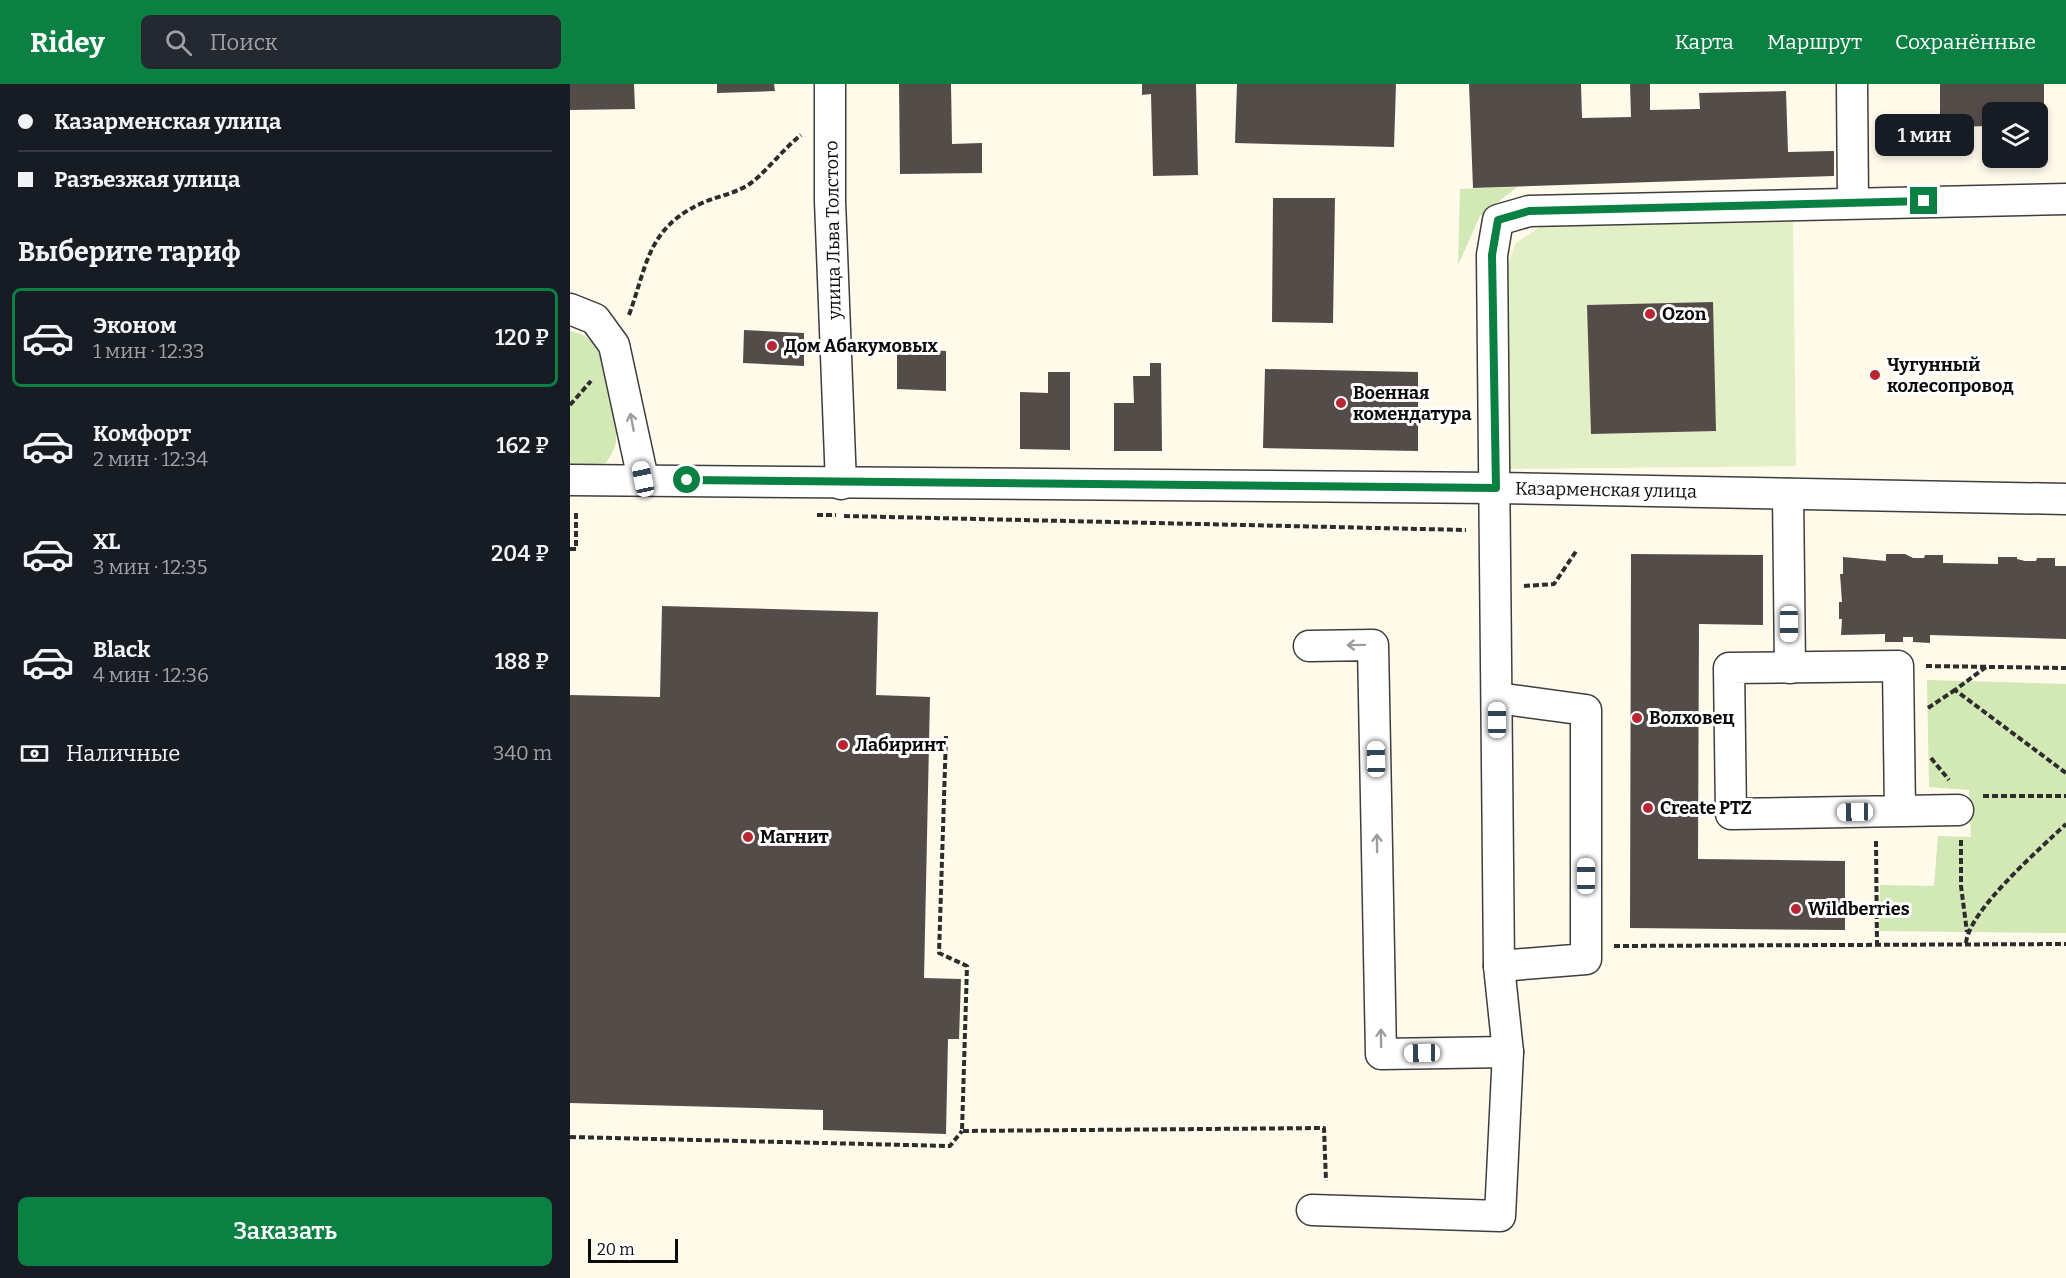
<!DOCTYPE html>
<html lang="ru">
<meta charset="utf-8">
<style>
:root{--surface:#171b24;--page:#242831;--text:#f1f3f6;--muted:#9ea1a6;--line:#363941;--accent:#0b8043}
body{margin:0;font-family:Bitter,serif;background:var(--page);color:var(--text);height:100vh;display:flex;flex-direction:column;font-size:22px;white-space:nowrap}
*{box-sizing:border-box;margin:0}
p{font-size:20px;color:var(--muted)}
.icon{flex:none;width:33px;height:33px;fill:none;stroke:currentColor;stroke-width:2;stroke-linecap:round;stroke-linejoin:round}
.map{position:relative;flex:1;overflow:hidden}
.details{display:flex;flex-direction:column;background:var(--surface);width:570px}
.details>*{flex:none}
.banner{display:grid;align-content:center;height:132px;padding:0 18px;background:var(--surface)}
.tools{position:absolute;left:1412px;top:18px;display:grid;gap:12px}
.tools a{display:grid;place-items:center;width:66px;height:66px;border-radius:9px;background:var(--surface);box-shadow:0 3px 9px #0003;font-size:30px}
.scale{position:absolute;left:18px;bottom:15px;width:90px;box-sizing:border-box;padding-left:6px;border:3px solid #0b0b0b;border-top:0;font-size:16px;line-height:21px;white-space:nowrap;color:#0b0b0b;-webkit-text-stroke:4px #fff;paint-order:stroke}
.end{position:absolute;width:27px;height:27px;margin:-14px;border:8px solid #0b8043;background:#fff;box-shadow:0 0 0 3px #fff}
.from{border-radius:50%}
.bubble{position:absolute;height:42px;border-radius:9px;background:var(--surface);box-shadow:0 3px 9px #0003;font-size:20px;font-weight:600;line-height:42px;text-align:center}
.car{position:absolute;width:18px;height:36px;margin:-18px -9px;border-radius:8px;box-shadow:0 0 4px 2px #0007;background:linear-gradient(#fff 24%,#345 0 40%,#fff 0 76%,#345 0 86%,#fff 0)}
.banner b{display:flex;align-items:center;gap:21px;height:57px;font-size:22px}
.banner b+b{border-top:2px solid var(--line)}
.banner i{width:15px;height:15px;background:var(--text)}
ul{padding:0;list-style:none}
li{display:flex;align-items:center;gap:18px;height:99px;margin:0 12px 9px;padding:0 6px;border:3px solid transparent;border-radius:9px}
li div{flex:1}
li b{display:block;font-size:22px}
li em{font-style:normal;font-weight:600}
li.active{border-color:var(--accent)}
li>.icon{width:54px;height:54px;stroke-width:1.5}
h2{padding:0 18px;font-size:27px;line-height:72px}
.pay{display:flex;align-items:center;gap:15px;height:66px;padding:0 18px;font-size:22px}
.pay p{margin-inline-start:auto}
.button{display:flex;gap:12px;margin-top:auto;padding:12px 18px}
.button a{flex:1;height:69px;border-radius:9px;background:var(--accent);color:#fff;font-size:24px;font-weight:600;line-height:69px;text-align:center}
header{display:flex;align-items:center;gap:36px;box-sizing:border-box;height:84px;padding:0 30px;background:var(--accent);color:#fff}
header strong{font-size:28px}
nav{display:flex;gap:33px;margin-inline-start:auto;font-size:21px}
.search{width:420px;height:54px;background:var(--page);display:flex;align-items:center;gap:15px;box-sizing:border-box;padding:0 21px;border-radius:9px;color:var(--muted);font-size:22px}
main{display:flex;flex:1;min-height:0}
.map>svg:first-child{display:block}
.green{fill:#d2e8b5}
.pitch{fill:#e3efc6}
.building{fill:#544c48}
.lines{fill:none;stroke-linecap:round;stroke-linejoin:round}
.minor-casing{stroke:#3e3e3e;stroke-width:33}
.path{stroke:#2d2d2d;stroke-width:4;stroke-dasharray:6 3;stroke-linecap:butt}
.minor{stroke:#fff;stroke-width:30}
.oneway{stroke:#9d9d9d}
.route{stroke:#0b8043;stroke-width:8}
.poi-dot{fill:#b92633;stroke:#fff;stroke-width:2}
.labels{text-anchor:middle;stroke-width:6;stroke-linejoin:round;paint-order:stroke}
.street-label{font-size:18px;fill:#0b0b0b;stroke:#fff}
.poi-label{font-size:18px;font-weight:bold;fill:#0b0b0b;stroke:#fff;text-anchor:start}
</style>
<header>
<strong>Ridey</strong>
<div class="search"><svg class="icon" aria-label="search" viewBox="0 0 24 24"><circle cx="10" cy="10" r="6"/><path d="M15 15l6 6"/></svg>Поиск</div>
<nav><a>Карта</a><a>Маршрут</a><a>Сохранённые</a></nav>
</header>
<main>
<section class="details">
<div class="banner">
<b><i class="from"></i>Казарменская улица</b>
<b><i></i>Разъезжая улица</b>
</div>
<h2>Выберите тариф</h2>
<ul>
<li class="active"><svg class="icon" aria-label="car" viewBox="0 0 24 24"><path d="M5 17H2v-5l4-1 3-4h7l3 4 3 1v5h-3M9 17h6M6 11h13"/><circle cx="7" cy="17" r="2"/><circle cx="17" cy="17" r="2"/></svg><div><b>Эконом</b><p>1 мин · 12:33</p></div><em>120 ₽</em></li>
<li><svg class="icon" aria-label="car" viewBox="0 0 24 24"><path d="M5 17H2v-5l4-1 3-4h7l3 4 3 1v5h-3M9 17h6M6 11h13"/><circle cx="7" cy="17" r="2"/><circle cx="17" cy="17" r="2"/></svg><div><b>Комфорт</b><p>2 мин · 12:34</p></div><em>162 ₽</em></li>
<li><svg class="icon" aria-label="car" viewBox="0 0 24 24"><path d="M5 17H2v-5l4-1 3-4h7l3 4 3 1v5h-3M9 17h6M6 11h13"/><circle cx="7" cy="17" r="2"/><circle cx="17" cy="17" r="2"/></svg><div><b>XL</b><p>3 мин · 12:35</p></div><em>204 ₽</em></li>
<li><svg class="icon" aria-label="car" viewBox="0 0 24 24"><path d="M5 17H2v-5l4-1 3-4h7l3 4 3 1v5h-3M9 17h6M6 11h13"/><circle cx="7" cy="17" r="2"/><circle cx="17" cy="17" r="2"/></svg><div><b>Black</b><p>4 мин · 12:36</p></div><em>188 ₽</em></li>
</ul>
<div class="pay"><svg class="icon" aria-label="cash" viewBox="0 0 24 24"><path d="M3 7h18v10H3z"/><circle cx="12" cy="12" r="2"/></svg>Наличные<p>340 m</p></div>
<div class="button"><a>Заказать</a></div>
</section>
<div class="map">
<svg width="1496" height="1194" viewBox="0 0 1496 1194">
<rect width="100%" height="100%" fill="#fffaea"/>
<g class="green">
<path d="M 947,103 L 910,132 L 888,181 L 890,105 Z"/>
<path d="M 0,247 C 8,249 15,251 21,257 C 36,270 49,338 46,358 C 45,365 40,372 36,379 L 0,383 Z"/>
<path d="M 1357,596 L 1496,600 L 1496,849 L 1309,847 L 1310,801 L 1364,802 L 1368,752 L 1401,753 L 1399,706 L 1359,703 Z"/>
</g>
<path class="pitch" d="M 1223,134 L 1226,382 L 938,385 L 934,189 L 946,159 L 970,143 Z"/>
<g class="building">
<path d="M 0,0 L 64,0 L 65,25 L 0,26 Z"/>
<path d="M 147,0 L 204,0 L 205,7 L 147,9 Z"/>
<path d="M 329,0 L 381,0 L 382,60 L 412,59 L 412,89 L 330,90 Z"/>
<path d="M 572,0 L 626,0 L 628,91 L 583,92 L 581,10 L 572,11 Z"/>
<path d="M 667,0 L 826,0 L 824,63 L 665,59 Z"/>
<path d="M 899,0 L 1011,0 L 1012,34 L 1061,33 L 1060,0 L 1080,0 L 1080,26 L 1130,25 L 1129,9 L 1216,7 L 1218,68 L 1264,67 L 1264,92 L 903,104 Z"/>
<path d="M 1370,0 L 1474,0 L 1474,42 L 1467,42 L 1467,28 L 1422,28 L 1422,42 L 1370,43 Z"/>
<path d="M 703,114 L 765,114 L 763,239 L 702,238 Z"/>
<path d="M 1143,218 L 1146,347 L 1021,350 L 1017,221 Z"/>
<path d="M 174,246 L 234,249 L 234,282 L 173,279 Z"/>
<path d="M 327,264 L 376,267 L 376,307 L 327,305 Z"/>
<path d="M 580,279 L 591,279 L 592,367 L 544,367 L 544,319 L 564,319 L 563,292 L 580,292 Z"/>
<path d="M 695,285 L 848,288 L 848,367 L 693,364 Z"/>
<path d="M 478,288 L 500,288 L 500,366 L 450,365 L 450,308 L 478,309 Z"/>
<path d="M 1061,470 L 1193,471 L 1193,541 L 1129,540 L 1128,775 L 1275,777 L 1275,846 L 1060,844 Z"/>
<path d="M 1316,470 L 1335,470 L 1343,474 L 1354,474 L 1355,471 L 1373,471 L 1373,479 L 1428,480 L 1428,473 L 1447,473 L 1447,475 L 1455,477 L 1466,477 L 1467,474 L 1485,474 L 1485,482 L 1496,482 L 1496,555 L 1360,551 L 1360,559 L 1343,558 L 1343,553 L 1333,553 L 1333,558 L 1315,558 L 1315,550 L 1271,551 L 1272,535 L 1269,535 L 1269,518 L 1272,518 L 1270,490 L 1273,490 L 1273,473 L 1316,477 Z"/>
<path d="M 92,522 L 308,528 L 306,611 L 360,613 L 354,894 L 391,895 L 389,955 L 378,955 L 376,1050 L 253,1046 L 253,1026 L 0,1019 L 0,611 L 90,613 Z"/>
</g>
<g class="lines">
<g class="minor-casing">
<g id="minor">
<path d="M 260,0 L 260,117 L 271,400"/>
<path d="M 1282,0 L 1283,118"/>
<path d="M 0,225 L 25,235 L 44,261 L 73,395"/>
<path d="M 0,396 L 926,404 L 1496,415"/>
<path d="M 1218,410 L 1220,584"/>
<path d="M 739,562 L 803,561 L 811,970 L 938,968"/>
<path d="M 927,614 L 1016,626 L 1016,875 L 929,882"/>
<path d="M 1330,727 L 1328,582 L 1159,584 L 1161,730 L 1388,726"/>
<path d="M 742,1126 L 930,1132 L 938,968 L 929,882 L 922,171 L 928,136 L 959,127 L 1496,115"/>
</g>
</g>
<g class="path">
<path d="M 59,231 C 77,182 77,145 130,120 C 147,112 165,110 181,99 C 199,85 213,65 231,51"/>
<path d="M 0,321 L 21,297"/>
<path d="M 247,431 L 266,431"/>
<path d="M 274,432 L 896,446"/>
<path d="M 0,465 L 6,465 L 6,428"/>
<path d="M 954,502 L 984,500 L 1007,466"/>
<path d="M 1356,582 L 1496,584"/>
<path d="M 1416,583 L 1385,606 L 1496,689"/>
<path d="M 1358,624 L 1385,606"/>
<path d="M 376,652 L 369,869 L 397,882 L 392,1047 L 754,1044 L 756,1097"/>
<path d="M 1361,674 L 1379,696"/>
<path d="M 1413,712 L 1496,712"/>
<path d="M 1391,756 L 1391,802 L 1397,848"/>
<path d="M 1306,757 L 1307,861"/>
<path d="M 1396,859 C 1399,826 1471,764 1496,740"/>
<path d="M 1044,862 L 1496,860"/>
<path d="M 0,1053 L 380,1062 L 392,1047"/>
</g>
<use href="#minor" class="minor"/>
</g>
<defs><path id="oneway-shaft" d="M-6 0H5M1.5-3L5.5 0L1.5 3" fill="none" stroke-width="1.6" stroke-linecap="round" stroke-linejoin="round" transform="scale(1.5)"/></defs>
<g class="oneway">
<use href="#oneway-shaft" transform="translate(62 338) rotate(-101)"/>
<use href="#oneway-shaft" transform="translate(786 561) rotate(179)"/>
<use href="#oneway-shaft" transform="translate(807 759) rotate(-91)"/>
<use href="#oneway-shaft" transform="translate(811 954) rotate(-91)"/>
</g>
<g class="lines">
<path class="route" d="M 117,396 L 926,404 L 922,171 L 928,136 L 959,127 L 1354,117"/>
</g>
<g class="poi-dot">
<circle cx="1080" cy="230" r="6"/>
<circle cx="202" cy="262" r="6"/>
<circle cx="1305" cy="291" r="6"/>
<circle cx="771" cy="319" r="6"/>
<circle cx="1067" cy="634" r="6"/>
<circle cx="273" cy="661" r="6"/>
<circle cx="1078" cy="724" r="6"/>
<circle cx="178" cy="753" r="6"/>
<circle cx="1226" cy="825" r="6"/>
</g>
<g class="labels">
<g class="street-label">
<text transform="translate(263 146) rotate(-91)" y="6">улица Льва Толстого</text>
<text transform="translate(1036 406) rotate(1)" y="6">Казарменская улица</text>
</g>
<g class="poi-label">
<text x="1092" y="236">Ozon</text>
<text x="214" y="268">Дом Абакумовых</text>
<text x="1317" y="287">Чугунный<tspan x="1317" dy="21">колесопровод</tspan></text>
<text x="783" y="315">Военная<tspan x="783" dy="21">комендатура</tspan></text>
<text x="1079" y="640">Волховец</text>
<text x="285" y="667">Лабиринт</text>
<text x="1090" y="730">Create PTZ</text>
<text x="190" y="759">Магнит</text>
<text x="1238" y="831">Wildberries</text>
</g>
</g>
</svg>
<div class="tools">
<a><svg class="icon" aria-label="layers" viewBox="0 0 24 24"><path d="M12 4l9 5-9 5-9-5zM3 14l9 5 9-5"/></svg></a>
</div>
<div class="scale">20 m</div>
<i class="end from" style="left:117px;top:396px"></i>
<i class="end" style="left:1354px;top:117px"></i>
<div class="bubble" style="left:1305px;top:30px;width:99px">1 мин</div>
<i class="car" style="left:73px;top:395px;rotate:348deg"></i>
<i class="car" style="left:1219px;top:540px;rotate:180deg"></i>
<i class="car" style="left:927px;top:636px;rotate:0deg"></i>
<i class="car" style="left:806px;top:675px;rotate:359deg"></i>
<i class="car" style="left:1285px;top:728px;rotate:269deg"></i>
<i class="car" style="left:1016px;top:792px;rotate:0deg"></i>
<i class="car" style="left:852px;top:969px;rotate:269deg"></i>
</div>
</main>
